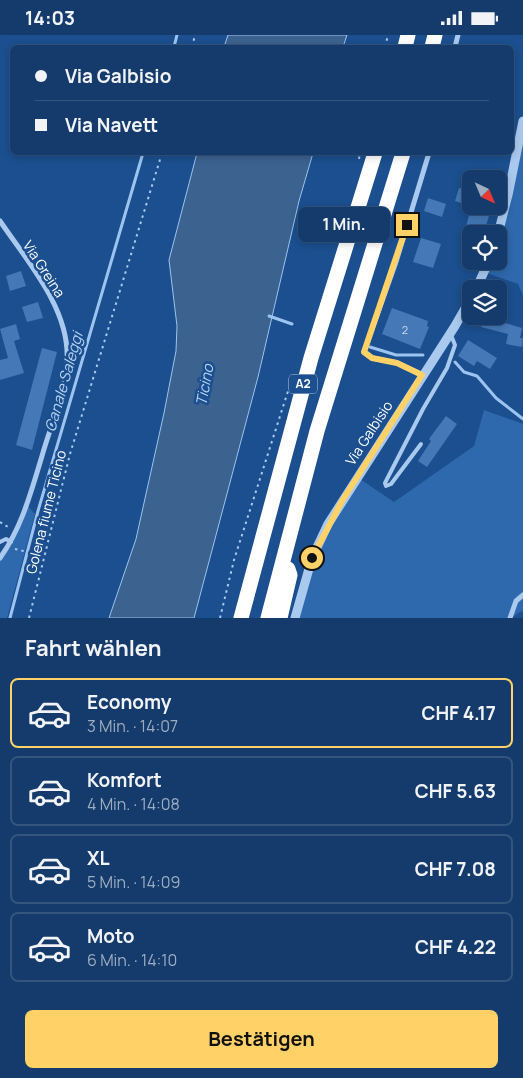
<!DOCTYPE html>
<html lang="de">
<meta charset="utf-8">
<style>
:root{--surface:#143b6b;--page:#214673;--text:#f1f3f6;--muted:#9dadc1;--line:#33557e;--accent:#ffd166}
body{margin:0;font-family:Manrope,sans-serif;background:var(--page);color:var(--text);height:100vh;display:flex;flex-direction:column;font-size:19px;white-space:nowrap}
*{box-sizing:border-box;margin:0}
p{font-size:16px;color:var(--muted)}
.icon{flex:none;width:28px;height:28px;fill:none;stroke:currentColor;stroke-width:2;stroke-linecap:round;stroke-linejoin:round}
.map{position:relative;height:583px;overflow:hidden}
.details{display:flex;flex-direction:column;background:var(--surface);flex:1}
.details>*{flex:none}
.banner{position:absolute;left:10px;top:10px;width:504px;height:110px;border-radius:8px;box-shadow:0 2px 8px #0003,0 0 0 1px var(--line);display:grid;align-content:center;height:110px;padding:0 25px;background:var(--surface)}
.needle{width:32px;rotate:136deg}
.tools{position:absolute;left:462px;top:135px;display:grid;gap:10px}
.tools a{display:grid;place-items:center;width:45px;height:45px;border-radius:8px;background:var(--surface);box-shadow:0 2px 8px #0003,0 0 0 1px var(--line);font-size:25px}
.end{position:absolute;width:22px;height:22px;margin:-11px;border:6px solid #ffd166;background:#111;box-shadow:0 0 0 2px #111}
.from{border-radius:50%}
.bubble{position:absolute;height:35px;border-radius:8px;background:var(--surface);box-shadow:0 2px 8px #0003,0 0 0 1px var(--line);font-size:16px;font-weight:700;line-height:35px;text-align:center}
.banner b{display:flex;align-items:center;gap:18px;height:48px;font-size:19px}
.banner b+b{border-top:1px solid var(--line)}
.banner i{width:12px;height:12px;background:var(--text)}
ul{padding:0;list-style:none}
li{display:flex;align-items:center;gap:15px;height:70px;margin:0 10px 8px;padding:0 15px;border:2px solid var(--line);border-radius:8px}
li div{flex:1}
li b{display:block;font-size:19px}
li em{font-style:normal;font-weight:700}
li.selected{border-color:var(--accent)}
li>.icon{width:45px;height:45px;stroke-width:1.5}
h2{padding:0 25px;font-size:22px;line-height:60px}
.primary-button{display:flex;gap:10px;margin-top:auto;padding:10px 25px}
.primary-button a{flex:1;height:58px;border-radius:8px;background:var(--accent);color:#111;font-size:20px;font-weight:700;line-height:58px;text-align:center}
.status{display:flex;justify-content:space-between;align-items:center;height:35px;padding:0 25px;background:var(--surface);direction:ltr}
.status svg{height:14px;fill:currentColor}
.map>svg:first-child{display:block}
.green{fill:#2e69ad}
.water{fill:#3c6290;stroke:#9cc4f0}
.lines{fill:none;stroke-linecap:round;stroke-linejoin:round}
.stream{stroke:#9cc4f0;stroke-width:3}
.building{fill:#4478b7}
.path{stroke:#a9c9ee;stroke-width:2;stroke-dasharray:2.5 4;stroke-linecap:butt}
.service{stroke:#a9c9ee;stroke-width:4}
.minor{stroke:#a9c9ee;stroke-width:5}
.tertiary{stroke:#a9c9ee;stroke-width:9}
.motorway{stroke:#fff;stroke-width:15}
.route{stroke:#ffd166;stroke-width:6}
.labels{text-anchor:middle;stroke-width:5;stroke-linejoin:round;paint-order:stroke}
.number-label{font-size:11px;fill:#d0dded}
.shield{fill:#1b4f8f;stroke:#bbcadd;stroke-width:1}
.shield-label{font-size:12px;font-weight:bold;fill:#fff}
.street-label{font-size:14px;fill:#fff;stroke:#1b4f8f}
.water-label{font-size:15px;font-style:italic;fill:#b5d3f5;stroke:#1b4f8f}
</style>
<div class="status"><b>14:03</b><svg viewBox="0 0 49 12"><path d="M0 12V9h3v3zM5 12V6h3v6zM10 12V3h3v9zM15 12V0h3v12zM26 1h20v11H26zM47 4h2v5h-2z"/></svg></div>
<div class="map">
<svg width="523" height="583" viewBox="0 0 523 583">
<rect width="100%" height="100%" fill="#1b4f8f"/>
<g class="green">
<path d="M 523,98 L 523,260 L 518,249 L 484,237 L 489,226 L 499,226 L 499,199 Z"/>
<path d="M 484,375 L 523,389 L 523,575 L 511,583 L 295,583 L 312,523 L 357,442 L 394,467 L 474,411 Z"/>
<path d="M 27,470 L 35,479 L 7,583 L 0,583 L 0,523 Z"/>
</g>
<g class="water">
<path d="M 228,0 L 347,0 L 343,12 L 224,12 Z"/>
<path d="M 197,118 L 313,118 L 299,166 L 258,342 L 194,583 L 109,583 L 136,504 L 164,378 L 176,316 L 177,291 L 169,225 Z"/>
</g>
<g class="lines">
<g class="stream">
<path d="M 174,12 L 177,0"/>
<path d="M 269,281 L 292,289"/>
<path d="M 370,312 L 396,320 L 423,320"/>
<path d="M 455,327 L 464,337 L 477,341 L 496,363 L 523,384"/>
<path d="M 10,583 L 38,476 L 143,118"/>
</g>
</g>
<g class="building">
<path d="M 459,153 L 471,156 L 471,171 L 455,166 Z"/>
<path d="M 428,163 L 446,169 L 442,182 L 424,176 Z"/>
<path d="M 470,176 L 489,181 L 484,197 L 466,192 Z"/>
<path d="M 421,203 L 441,209 L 433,233 L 413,227 Z"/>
<path d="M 21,236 L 26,251 L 10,256 L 6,241 Z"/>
<path d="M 38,267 L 43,283 L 27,287 L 22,272 Z"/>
<path d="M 392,273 L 428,286 L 427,291 L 429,292 L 420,314 L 382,299 Z"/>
<path d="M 484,281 L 503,281 L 502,287 L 522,293 L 520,303 L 523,303 L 522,312 L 506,309 L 508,299 L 481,292 Z"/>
<path d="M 16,289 L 20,304 L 14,306 L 24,338 L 0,345 L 0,325 L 8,323 L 0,294 Z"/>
<path d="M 468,305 L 497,323 L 490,334 L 477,326 L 474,331 L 458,321 Z"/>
<path d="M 42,313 L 57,317 L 32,415 L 16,410 Z"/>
<path d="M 446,381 L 457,389 L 427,432 L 418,426 L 431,406 L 429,404 Z"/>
</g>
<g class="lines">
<g class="path">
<path d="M 192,12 L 195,0"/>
<path d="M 385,12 L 388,0"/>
<path d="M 359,124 L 360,118"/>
<path d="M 0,487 L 8,492"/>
<path d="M 15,514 L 44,521"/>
<path d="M 29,583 L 70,419 L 162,118"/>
<path d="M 220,583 L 234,525 L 289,353"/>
</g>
<g class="service">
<path d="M 421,409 L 391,449 L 386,451 L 385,448 L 423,374 L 447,333 L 455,310 L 451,300"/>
<path d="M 0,507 L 6,504 L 11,507"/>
</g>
<g class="minor">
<path d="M 455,12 L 458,0"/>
<path d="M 0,186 C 27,226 70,274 67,325 C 66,354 50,393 42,421 C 31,457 22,492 0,523"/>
<path d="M 423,340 L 397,328 L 372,323 L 364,317 L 396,227 L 429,118"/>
<path d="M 510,583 L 516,566 L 523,560"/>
</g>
<g class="tertiary">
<path d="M 498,199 L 508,160 L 523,86"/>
<path d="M 476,254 L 489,226"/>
<path d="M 295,583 L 312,523 L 328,489 L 455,291 L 471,263"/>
</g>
<g class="motorway">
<path d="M 405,12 L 408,0"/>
<path d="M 432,12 L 435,0"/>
<path d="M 241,583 L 311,323 L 375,118"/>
<path d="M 268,583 L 317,396 L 403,118"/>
<path d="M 280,583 L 290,540 L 288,534"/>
</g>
</g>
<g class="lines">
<path class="route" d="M 312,523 L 342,466 L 422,340 L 397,328 L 372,323 L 364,317 L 407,190"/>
</g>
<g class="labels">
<g class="number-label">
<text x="405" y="299">2</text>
</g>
<rect class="shield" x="289" y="339.5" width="28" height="19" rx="4"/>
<g class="shield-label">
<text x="303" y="353">A2</text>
</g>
<g class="street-label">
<text transform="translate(44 234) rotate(57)" y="5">Via Greina</text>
<text transform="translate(369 398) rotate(-57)" y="5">Via Galbisio</text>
<text transform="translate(46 477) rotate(-76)" y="5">Golena fiume Ticino</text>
</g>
<g class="water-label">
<text transform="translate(64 347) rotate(-74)" y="5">Canale Saleggi</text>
<text transform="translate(205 350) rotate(-80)" y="5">Ticino</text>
</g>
</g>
</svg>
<div class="tools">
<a><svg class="needle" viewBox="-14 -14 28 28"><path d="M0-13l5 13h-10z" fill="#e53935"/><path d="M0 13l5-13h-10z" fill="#9dadc1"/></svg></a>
<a><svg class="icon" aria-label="locate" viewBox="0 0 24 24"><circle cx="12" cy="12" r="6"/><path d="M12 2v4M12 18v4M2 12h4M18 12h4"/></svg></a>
<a><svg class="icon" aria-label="layers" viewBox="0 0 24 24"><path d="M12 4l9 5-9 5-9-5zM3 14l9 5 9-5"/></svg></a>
</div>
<i class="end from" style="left:312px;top:523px"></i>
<i class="end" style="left:407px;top:190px"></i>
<div class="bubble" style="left:298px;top:172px;width:92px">1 Min.</div>
<div class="banner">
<b><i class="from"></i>Via Galbisio</b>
<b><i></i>Via Navett</b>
</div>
</div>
<section class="details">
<h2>Fahrt wählen</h2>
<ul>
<li class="selected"><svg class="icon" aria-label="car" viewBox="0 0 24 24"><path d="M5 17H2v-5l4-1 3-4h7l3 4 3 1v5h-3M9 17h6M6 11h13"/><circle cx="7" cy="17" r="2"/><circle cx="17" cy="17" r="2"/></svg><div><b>Economy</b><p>3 Min. · 14:07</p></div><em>CHF 4.17</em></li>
<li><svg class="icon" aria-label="car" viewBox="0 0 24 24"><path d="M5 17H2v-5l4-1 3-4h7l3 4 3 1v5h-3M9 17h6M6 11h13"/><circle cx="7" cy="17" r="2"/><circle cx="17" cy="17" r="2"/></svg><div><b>Komfort</b><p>4 Min. · 14:08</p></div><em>CHF 5.63</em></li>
<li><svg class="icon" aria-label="car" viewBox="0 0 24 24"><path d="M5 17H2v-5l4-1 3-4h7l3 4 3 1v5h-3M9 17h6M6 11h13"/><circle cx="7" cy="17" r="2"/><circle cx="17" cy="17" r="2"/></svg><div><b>XL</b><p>5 Min. · 14:09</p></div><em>CHF 7.08</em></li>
<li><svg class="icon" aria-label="car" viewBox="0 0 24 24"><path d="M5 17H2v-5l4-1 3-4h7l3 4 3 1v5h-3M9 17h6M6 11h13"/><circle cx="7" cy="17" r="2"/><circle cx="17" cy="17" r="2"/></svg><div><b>Moto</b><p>6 Min. · 14:10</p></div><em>CHF 4.22</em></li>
</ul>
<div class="primary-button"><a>Bestätigen</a></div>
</section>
